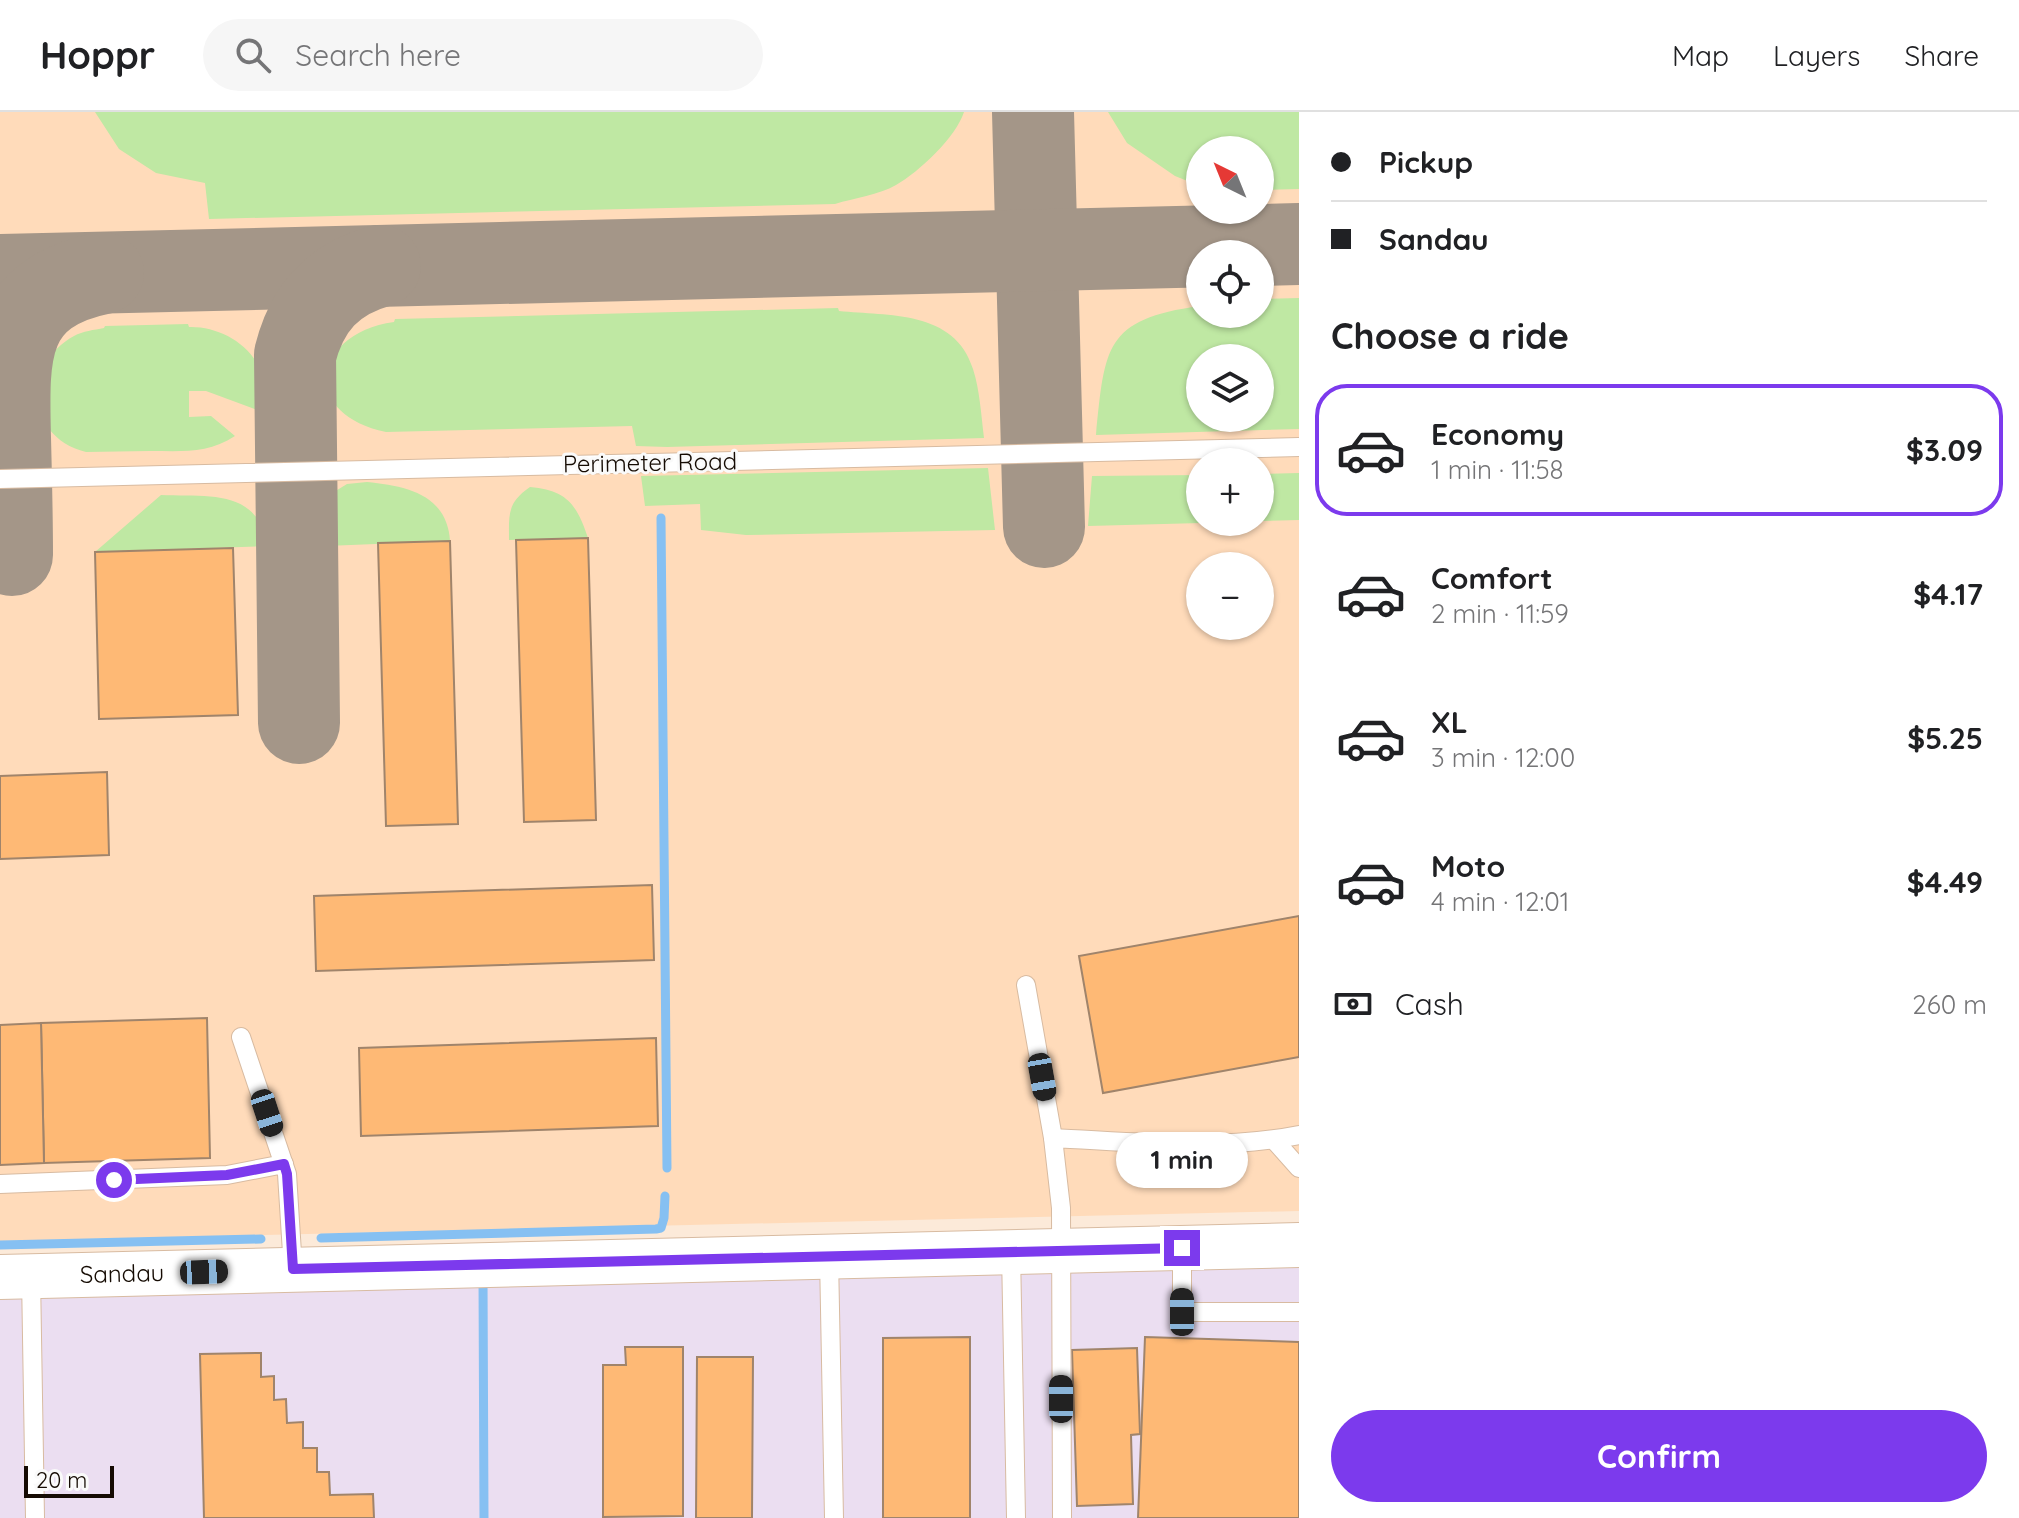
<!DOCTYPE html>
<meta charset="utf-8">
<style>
:root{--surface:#fff;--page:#f6f6f6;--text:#202124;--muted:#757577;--line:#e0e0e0;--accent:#7c3aed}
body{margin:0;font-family:Quicksand,sans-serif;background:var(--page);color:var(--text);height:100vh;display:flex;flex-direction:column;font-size:30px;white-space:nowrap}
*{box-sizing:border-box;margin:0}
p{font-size:26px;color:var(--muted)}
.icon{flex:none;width:44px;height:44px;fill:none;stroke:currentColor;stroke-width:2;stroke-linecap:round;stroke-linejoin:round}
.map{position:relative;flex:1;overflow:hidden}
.panel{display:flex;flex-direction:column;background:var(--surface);width:720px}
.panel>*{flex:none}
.guide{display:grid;align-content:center;height:176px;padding:0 32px;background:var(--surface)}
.needle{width:52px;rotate:317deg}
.tools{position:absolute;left:1186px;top:24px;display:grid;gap:16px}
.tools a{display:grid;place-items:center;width:88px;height:88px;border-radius:50%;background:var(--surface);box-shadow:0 2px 6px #0004;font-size:40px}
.scale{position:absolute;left:24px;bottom:20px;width:90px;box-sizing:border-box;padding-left:8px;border:4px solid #150b03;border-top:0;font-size:22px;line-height:28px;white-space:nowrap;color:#150b03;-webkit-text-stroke:6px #fafafa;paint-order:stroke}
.end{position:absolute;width:36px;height:36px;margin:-18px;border:10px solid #7c3aed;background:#fff;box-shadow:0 0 0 4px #fff}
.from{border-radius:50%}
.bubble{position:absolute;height:56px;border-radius:28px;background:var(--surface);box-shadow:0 2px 6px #0004;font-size:26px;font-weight:800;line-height:56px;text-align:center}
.car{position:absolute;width:24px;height:48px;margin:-24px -12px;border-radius:10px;box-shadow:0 0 6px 2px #0007;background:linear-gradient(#222 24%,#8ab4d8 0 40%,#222 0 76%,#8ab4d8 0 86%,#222 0)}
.guide b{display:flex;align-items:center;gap:28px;height:76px;font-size:30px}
.guide b+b{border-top:2px solid var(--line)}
.guide i{width:20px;height:20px;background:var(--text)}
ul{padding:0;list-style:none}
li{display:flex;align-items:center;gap:24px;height:132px;margin:0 16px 12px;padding:0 16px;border:4px solid transparent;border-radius:32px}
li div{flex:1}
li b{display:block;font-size:30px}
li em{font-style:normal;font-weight:800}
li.on{border-color:var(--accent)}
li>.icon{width:72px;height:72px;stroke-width:1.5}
h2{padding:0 32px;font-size:36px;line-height:96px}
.pay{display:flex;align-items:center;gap:20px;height:88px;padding:0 32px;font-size:30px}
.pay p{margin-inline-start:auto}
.button{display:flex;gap:16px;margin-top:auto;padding:16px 32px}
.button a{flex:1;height:92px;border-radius:48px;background:var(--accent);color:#fff;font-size:32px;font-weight:800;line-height:92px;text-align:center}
header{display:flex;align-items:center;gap:48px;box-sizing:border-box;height:112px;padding:0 40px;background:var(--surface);border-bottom:2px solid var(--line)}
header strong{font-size:38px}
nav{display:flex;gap:44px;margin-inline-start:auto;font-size:28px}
.search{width:560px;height:72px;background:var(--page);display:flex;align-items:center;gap:20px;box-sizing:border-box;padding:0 28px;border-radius:44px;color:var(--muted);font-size:30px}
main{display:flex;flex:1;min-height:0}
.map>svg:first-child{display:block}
.commercial{fill:#ebdef1}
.built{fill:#ffdbba;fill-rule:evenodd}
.green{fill:#bfe8a3;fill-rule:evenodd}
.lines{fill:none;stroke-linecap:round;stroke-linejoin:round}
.stream{stroke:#86c0f2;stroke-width:9}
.taxiway{stroke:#a49688;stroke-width:82}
.building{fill:#feb975;stroke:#a0846b;stroke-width:2}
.lane-casing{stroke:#d8bba1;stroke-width:20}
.secondary-casing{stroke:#d8bba1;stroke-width:46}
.lane{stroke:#fff;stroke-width:18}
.secondary{stroke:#fff;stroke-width:44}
.route{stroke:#7c3aed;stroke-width:10}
.labels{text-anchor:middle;stroke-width:6;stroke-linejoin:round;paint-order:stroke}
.street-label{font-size:24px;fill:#150b03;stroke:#fafafa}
</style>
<header>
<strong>Hoppr</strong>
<div class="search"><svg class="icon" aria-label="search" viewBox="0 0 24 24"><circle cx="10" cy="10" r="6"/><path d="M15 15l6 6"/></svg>Search here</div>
<nav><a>Map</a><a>Layers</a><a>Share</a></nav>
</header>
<main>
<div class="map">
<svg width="1299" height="1406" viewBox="0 0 1299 1406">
<rect width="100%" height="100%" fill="#fcead9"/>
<path class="commercial" d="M 1299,1150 L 1299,1406 L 0,1406 L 0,1186 Z"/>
<path class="built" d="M 0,0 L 1299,0 L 1299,1099 L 0,1129 ZM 1200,38 L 1260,38 L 1260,98 L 1200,98 ZM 1200,142 L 1260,142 L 1260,202 L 1200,202 ZM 1200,246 L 1260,246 L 1260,306 L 1200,306 ZM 1200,350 L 1260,350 L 1260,410 L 1200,410 ZM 1200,454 L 1260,454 L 1260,514 L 1200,514 Z"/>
<g class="green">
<path d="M 95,0 L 964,0 C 956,25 919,60 896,73 C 879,83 854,86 835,92 L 209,107 L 205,71 L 156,61 L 119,37 Z"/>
<path d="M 1108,0 L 1299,0 L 1299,77 L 1260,78 L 1260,38 L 1200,38 L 1200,74 L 1175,64 L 1127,31 Z"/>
<path d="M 1299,186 L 1299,317 L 1096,323 C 1105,236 1104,207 1200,194 L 1200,202 L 1260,202 L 1260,187 ZM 1200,246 L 1260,246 L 1260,306 L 1200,306 Z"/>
<path d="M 838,196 L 839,199 C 888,204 955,198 973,257 C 980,279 981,303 984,326 L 667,335 L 636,334 L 632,314 L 386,320 C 297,301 314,221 394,210 L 395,207 Z"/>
<path d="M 188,212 L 189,215 C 220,214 256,234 263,267 C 265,278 262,289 260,299 L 206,279 L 189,279 L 189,305 L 211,304 L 235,324 C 208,342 181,339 150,339 C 128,339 107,340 86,340 C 26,325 21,253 74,224 C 83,219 94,218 104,216 L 105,214 Z"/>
<path d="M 988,356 L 995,418 L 746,423 L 701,418 L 700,392 L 645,394 L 641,364 Z"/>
<path d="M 1299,361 L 1299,408 L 1260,409 L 1260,362 Z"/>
<path d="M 1200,363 L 1200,410 L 1239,410 L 1088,414 L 1092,364 Z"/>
<path d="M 367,370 C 406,374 447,382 450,429 L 326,434 L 328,400 L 334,380 L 347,372 Z"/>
<path d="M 530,375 C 567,378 577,393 588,426 L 509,428 C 509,402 507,391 530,375 Z"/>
<path d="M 161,383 C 209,385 257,376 268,434 L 95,440 Z"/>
</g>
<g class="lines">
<g class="stream">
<path d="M 661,406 L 667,1056"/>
<path d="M 321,1126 L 656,1117 L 661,1116 L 664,1106 L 665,1084"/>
<path d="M 0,1133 L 261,1127"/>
<path d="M 483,1165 L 484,1406"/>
</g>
<g class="taxiway">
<path d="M 1033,0 L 1044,415"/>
<path d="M 0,163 L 1299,132"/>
<path d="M 12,443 C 12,404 11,365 10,326 C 8,242 5,181 103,161"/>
<path d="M 299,611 L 295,243 C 307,195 333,167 380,154"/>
</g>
</g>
<g class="building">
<path d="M 588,426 L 596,708 L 524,710 L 516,428 Z"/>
<path d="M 450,429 L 458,712 L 386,714 L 378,431 Z"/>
<path d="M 233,436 L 238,603 L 99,607 L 95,440 Z"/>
<path d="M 107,660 L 109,743 L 0,747 L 0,664 Z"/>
<path d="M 652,773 L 654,848 L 316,859 L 314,784 Z"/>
<path d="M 1299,804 L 1299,945 L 1103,981 L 1079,844 Z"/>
<path d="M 207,906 L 210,1046 L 44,1051 L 41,911 Z"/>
<path d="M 41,911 L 44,1051 L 0,1053 L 0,913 Z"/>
<path d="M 656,926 L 658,1014 L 361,1024 L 359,936 Z"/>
<path d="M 970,1225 L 970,1406 L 883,1406 L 883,1226 Z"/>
<path d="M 1145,1225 L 1299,1230 L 1299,1406 L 1138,1406 Z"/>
<path d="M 625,1235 L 683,1235 L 683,1404 L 603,1405 L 603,1253 L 626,1253 Z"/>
<path d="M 1137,1236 L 1140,1322 L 1131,1323 L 1133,1392 L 1077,1394 L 1072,1238 Z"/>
<path d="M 261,1241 L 261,1265 L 274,1264 L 274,1288 L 286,1287 L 287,1311 L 303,1310 L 303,1336 L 317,1336 L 317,1360 L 329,1360 L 330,1383 L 373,1382 L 374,1406 L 204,1406 L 200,1242 Z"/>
<path d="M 697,1245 L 753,1245 L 752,1406 L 696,1406 Z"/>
</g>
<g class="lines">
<g class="lane-casing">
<g id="lane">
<path d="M 0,367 L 1299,335"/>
<path d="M 1026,873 L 1053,1026"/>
<path d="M 241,925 L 287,1062 L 293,1157"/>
<path d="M 1274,1028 L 1299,1056"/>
<path d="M 0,1072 L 227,1063 L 284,1052"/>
<path d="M 1182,1136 L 1182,1200 L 1299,1200"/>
<path d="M 1011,1140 L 1016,1406"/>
<path d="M 829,1145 L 834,1406"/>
<path d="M 31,1164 L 35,1406"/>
<path d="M 1062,1406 L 1061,1096 L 1053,1026 C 1136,1030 1218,1039 1299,1023"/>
</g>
</g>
<g class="secondary-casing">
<g id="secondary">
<path id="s1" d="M 0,1165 L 1299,1133"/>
</g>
</g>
<use href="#lane" class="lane"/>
<use href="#secondary" class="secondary"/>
</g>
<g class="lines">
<path class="route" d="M 114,1068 L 227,1063 L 284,1052 L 287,1062 L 293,1157 L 1182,1136"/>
</g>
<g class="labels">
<g class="street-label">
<text transform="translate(650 351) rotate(-1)" y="8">Perimeter Road</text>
<text dy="8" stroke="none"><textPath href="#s1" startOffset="122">Sandau</textPath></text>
</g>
</g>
</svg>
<div class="tools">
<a><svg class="needle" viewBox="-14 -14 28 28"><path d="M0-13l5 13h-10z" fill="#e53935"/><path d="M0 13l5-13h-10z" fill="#757577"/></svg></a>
<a><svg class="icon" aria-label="locate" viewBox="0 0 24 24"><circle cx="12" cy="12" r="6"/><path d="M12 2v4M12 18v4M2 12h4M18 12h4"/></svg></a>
<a><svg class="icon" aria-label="layers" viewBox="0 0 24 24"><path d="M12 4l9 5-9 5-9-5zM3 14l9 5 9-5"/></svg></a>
<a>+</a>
<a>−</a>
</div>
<div class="scale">20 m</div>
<i class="end from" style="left:114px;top:1068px"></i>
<i class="end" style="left:1182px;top:1136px"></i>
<div class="bubble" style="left:1116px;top:1020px;width:132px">1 min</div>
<i class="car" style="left:1042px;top:965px;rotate:170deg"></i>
<i class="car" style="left:267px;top:1001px;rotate:162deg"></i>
<i class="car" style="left:204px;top:1160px;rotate:88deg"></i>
<i class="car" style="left:1182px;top:1200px;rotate:0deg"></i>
<i class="car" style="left:1061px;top:1287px;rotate:0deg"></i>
</div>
<section class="panel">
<div class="guide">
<b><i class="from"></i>Pickup</b>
<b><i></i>Sandau</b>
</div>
<h2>Choose a ride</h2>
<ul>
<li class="on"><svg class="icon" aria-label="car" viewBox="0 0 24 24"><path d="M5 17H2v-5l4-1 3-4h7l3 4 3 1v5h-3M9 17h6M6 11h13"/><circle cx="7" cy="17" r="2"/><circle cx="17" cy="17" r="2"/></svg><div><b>Economy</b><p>1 min · 11:58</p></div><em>$3.09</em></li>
<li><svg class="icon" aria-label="car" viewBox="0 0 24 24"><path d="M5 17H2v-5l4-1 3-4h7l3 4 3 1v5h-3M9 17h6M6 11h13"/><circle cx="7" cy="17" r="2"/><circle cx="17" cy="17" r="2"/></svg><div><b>Comfort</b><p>2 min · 11:59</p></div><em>$4.17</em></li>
<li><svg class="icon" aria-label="car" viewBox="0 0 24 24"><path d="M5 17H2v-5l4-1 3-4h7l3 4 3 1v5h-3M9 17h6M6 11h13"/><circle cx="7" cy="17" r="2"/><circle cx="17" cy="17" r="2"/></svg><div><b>XL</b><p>3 min · 12:00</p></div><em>$5.25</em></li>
<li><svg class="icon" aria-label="car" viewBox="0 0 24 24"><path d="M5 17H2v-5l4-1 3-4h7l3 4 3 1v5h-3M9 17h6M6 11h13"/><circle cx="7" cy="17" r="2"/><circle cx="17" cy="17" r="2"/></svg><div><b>Moto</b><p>4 min · 12:01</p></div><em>$4.49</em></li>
</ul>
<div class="pay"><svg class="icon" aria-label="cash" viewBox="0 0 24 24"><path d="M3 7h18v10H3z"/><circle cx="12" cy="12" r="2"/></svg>Cash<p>260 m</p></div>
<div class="button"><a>Confirm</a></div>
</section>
</main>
